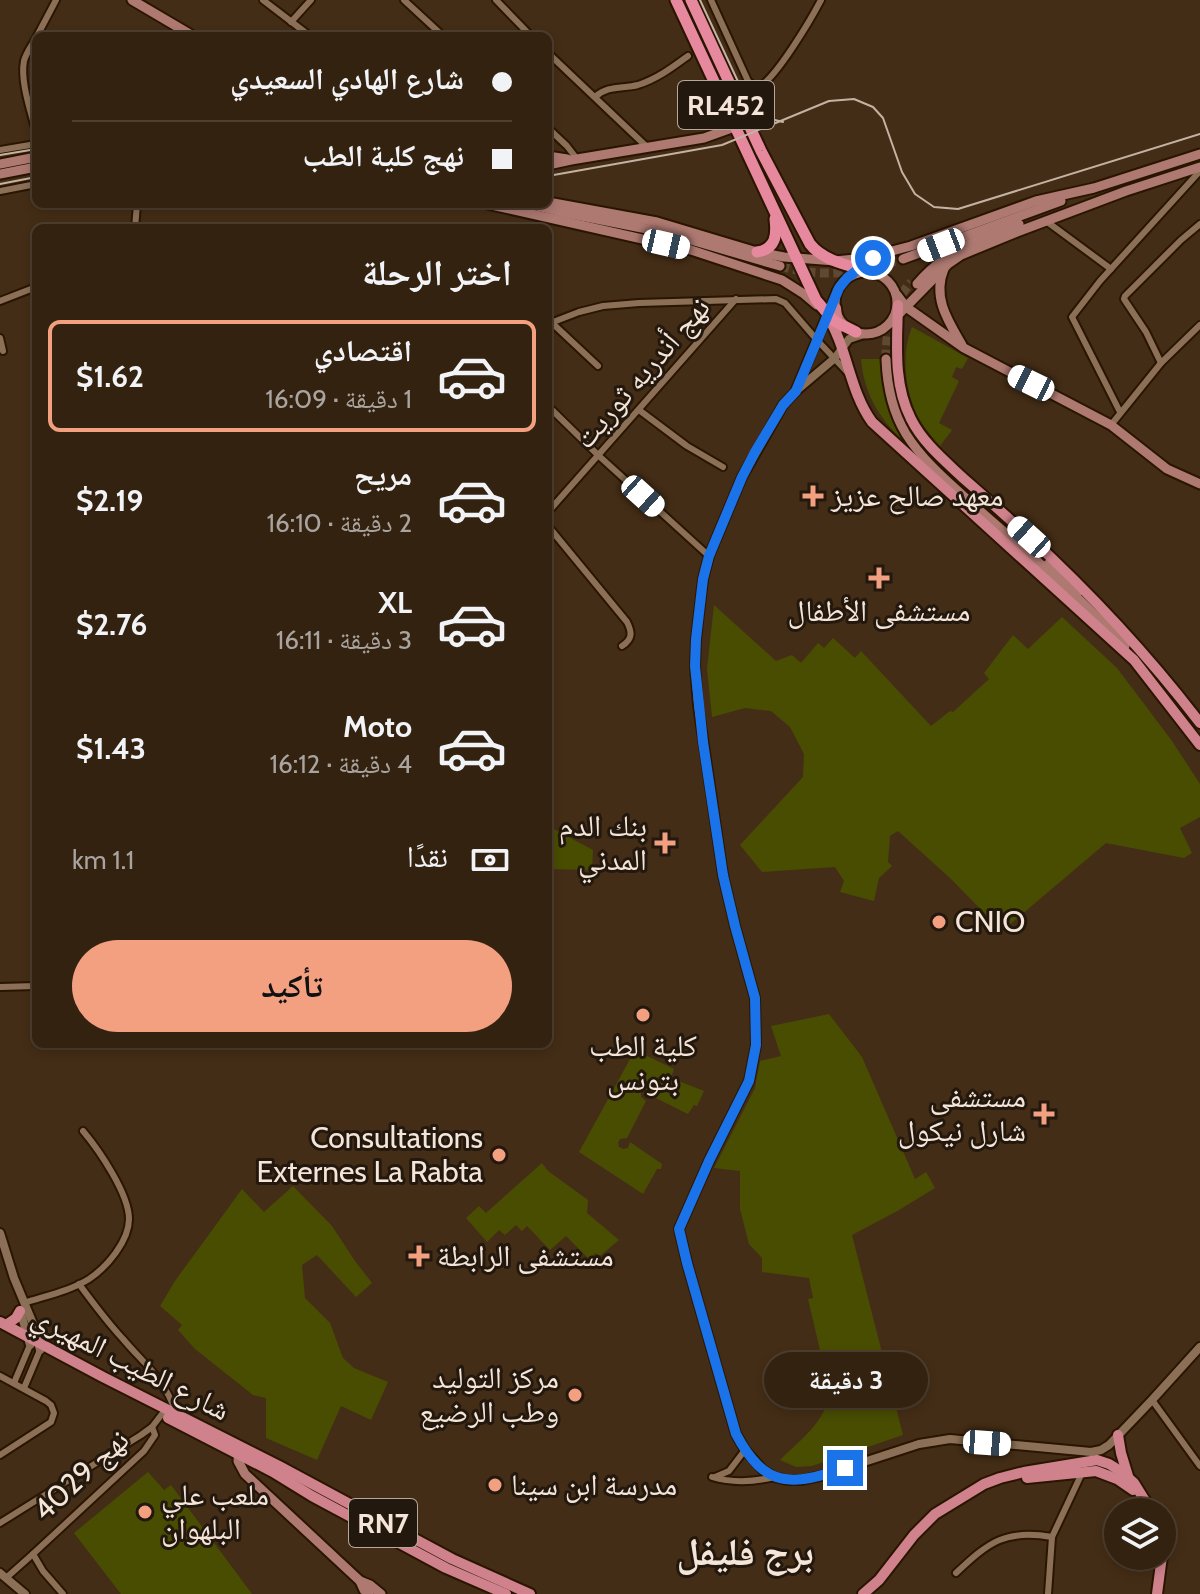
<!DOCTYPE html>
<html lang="ar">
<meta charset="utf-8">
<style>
:root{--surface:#332210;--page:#3e2f1e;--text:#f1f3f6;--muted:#a9a49f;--line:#4e3f30;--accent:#f3a081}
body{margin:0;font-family:Cabin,"Noto Naskh Arabic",sans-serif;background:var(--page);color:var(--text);direction:rtl;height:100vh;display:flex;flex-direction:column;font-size:30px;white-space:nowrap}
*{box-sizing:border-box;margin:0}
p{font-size:26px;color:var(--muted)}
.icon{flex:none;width:44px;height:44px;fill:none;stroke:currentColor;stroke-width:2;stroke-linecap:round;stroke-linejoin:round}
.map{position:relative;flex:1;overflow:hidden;direction:ltr}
.details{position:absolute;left:32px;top:224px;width:520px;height:824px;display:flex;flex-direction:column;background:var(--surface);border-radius:12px;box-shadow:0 4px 12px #0003,0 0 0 2px var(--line);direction:rtl}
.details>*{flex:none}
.guide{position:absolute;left:32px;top:32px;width:520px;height:176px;border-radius:12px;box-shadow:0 4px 12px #0003,0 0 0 2px var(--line);direction:rtl;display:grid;align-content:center;height:176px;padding:0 40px;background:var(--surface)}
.fabs{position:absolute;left:1104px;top:1498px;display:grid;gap:16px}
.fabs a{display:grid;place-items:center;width:72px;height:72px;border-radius:50%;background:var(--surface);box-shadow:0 4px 12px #0003,0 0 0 2px var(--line);font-size:40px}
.end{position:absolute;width:36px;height:36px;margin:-18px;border:10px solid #1a73e8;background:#fff;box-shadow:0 0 0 4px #fff}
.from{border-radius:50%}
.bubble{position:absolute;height:56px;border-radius:28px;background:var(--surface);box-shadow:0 4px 12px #0003,0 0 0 2px var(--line);font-size:26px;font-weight:700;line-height:56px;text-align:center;direction:rtl}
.car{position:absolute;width:24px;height:48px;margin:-24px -12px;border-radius:10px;box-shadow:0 0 6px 2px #0007;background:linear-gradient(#fff 24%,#345 0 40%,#fff 0 76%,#345 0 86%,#fff 0)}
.guide b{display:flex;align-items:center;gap:28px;height:76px;font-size:30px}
.guide b+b{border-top:2px solid var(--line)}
.guide i{width:20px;height:20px;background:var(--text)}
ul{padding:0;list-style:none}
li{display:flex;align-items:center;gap:24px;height:112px;margin:0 16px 12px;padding:0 24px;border:4px solid transparent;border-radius:12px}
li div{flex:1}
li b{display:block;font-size:30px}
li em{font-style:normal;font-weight:700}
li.active{border-color:var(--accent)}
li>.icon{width:72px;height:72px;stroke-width:1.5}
h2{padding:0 40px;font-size:36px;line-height:96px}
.pay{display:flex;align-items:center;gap:20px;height:88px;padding:0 40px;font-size:30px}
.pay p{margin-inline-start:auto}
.action{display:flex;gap:16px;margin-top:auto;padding:16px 40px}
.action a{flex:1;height:92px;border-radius:48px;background:var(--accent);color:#111;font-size:32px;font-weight:700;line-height:92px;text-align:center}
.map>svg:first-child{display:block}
.green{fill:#484d02}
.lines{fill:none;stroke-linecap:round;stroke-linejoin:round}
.secondary-tunnel{stroke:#5f4933;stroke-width:9;stroke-dasharray:9 4.5;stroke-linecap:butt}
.minor-casing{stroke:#2a1500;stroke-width:10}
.tertiary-casing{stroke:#2a1500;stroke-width:12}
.secondary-casing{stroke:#2a1500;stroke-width:13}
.primary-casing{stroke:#2a1500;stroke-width:14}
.trunk-casing{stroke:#2a1500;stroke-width:15}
.minor{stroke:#8b7057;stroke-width:6}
.tertiary{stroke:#8b7057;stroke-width:8}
.secondary{stroke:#ad7971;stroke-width:9}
.primary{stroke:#cf828c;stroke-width:10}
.trunk{stroke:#e6889e;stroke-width:11}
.tram{stroke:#c4b2a2;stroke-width:2}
.route{stroke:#1a73e8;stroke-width:10}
.poi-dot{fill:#f3a081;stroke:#23180e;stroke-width:3}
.labels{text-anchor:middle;stroke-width:6;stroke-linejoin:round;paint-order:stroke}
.shield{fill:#23180e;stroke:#b6a89b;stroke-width:2}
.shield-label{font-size:28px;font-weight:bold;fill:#f5e5d8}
.street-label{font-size:30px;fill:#f5e5d8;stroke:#23180e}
.poi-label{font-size:30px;fill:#f5e5d8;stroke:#23180e;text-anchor:start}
.district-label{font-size:38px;font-weight:bold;fill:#f5e5d8;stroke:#23180e}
</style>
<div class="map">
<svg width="1200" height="1594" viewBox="0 0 1200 1594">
<rect width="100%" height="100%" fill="#442d16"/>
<g class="green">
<path d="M 912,327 L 968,358 L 962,369 L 956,367 L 952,377 L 959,381 L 939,423 L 952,430 L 940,446 C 932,436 923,427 917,415 C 905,389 901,354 912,327 Z"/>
<path d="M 861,359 L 883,359 L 910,447 C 882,423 864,396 861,359 Z"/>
<path d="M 714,605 L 776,661 L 792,655 L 801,663 L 818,643 L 824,648 L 833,638 L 855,658 L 861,651 L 931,726 L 950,711 L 953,712 L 989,679 L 984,673 L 1013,635 L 1028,649 L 1062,617 L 1117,668 L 1172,741 L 1200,784 L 1200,817 L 1180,828 L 1192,853 L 1184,858 L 1106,843 L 1002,931 L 950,878 L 898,831 L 890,836 L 888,862 L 892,866 L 879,878 L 874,901 L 840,892 L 844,881 L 835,867 L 762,872 L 740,845 L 803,777 L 804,754 L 790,727 L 771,711 L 745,708 L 712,717 L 707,669 Z"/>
<path d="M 548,826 L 593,850 L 592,870 L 548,869 Z"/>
<path d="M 829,1014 L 862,1057 L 915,1179 L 926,1172 L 935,1188 L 899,1210 L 852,1235 L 903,1435 L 812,1466 L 796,1467 L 780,1460 C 801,1439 824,1424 830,1393 L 808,1299 L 813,1298 L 809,1278 L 762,1272 L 762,1258 L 749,1244 L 740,1209 L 740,1171 L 714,1168 L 755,1088 L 760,1061 L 781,1056 L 771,1026 Z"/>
<path d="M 635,1050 L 674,1069 L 671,1078 L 704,1091 L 697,1106 L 694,1105 L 688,1114 L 652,1096 L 650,1090 L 645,1090 L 641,1092 L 641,1097 L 646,1101 L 627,1138 L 620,1139 L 618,1143 L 619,1147 L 623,1149 L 628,1148 L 630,1142 L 662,1164 L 661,1169 L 657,1169 L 643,1194 L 579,1152 Z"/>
<path d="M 542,1163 L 548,1171 L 588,1200 L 587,1213 L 619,1240 L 600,1256 L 596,1253 L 589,1259 L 566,1236 L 550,1250 L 527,1226 L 522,1231 L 516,1225 L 505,1235 L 499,1230 L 487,1242 L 466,1218 L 479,1206 L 486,1213 Z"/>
<path d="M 293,1186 L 332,1226 L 355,1261 L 372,1283 L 356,1297 L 317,1255 L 302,1265 L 305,1298 L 330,1323 L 343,1358 L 354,1368 L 388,1382 L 371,1420 L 341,1406 L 317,1460 L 266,1438 L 266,1398 L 253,1395 L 195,1349 L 178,1330 L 182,1325 L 160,1306 L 175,1281 L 242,1189 L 264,1212 Z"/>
<path d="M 148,1472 L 164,1490 L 171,1485 L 252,1594 L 121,1594 L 74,1533 Z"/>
</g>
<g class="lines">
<g class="secondary-tunnel">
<path d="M 780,266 C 829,280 856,271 903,259"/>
<path d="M 886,359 C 886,329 892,304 911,282"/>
</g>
<g class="minor-casing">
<g id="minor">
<path d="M 263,0 L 310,36"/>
<path d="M 404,0 L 443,36"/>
<path d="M 496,0 L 531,36"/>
<path d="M 711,0 L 748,81 L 754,86 L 759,87 C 777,77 811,19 821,0"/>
<path d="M 291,22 L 311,0"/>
<path d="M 37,36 L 56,0"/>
<path d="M 36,38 C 32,45 26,53 24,61 C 20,81 31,112 36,132"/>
<path d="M 548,53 L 647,147"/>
<path d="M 595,97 C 608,85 622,89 638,85 C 657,79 673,67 688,56"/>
<path d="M 548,128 L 567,146 L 577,159"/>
<path d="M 0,150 L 36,144"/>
<path d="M 0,191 L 36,184"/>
<path d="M 1046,221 L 1111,269"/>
<path d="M 135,228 L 137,204"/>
<path d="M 0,301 L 36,287"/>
<path d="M 551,322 L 598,366"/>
<path d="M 548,324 L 579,312 L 603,306 L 639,303 L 776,299 L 785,303 L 817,340 L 848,373"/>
<path d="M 0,338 L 3,351"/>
<path d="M 1161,363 L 1146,332 L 1124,299 L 1125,296 L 1181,240 L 1200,224"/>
<path d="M 548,406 L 599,456 L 709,556"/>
<path d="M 639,410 L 687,446 L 723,467"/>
<path d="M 1120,412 L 1072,317 L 1100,281 L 1200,171"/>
<path d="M 1111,425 L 1161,363 L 1200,325"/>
<path d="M 548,512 L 736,299"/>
<path d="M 548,526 L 627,622 C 632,632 633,639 622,646"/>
<path d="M 0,987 L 36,986"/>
<path d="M 79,1284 C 93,1303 107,1322 123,1339 C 144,1364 165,1379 175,1411"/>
<path d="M 24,1303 C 45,1296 70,1291 89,1279 C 107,1267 129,1241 129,1219 C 129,1194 99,1150 83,1131"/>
<path d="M 0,1376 L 46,1401 L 51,1405 L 54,1413 L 51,1422 L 0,1455"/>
<path d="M 14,1383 L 30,1345"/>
<path d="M 24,1388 L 40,1350"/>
<path d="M 1152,1400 L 1200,1466"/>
<path d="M 712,1477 C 732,1483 754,1482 774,1477"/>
<path d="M 715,1477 L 729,1471 L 745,1450"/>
<path d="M 0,1523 L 141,1435 L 152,1427 L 162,1414"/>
<path d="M 956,1573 C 989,1542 1005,1529 1052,1537"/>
<path d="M 6,1578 L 33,1554"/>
<path d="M 63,1594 L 43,1571 L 33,1554 L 144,1451 L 155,1435 L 152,1427"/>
<path d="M 1048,1594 L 1052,1537 L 1082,1473"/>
</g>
</g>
<g class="tertiary-casing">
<g id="tertiary">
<path d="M 864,334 L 849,339 L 835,358 L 796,391 L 783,405 L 742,477 L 709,556 L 703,579 L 696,639 L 695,666 L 698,705 L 723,875 L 735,926 L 755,998 L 756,1045 L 749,1081 L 709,1161 L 679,1229 L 687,1263 L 736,1434 L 745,1450 L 763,1470 L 774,1477 L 787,1480 L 802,1480 L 821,1476 L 919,1444 L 950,1439 L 1091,1452 L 1101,1450 L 1109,1445 L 1152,1400 L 1200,1347"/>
<path d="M 796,390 L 837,291"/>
<path d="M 0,1233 L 14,1278 L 34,1326 L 40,1350"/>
<path d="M 20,1310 L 30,1345"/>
<path d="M 0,1573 L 25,1594"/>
</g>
</g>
<g class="secondary-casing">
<g id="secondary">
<path d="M 132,0 L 193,36"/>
<path d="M 548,156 L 567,159"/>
<path d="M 0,164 L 36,157"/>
<path d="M 548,165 L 571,160 L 704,138 L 729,129 L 736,124 L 739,106"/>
<path d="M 0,174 L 36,167"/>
<path d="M 548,202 L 657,222 L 757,252 L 784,257 L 835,261 L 865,258 L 911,246 L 1036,201 L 1094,188 L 1200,154"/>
<path d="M 487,204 L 691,250 L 782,280 L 804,294 L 817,305"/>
<path d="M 529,204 L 561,212 L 667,233 L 780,266"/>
<path d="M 903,259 L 1061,201"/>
<path d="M 944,269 C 932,297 948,321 962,345"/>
<circle cx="866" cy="303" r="31"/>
<path d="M 917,284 C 946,250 978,239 1019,224"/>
<path d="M 897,295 L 906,307 L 964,348 L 1111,425 L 1167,469 L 1200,484"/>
<path d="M 890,323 L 948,264 L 961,255 L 1017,232 L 1126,191 L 1200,167"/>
<path d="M 886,359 C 887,386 892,411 906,434 C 924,463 953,486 978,509 C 1028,553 1080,597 1125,646"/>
<path d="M 1048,564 L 1079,591"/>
<path d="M 239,1449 L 238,1461 L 245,1474 L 360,1581 L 364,1590 L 369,1594"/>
<path d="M 360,1581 L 370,1585 L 381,1594"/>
</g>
</g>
<g class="primary-casing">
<g id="primary">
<path d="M 898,305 C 897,344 893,384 911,419 C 923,443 944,460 963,478 C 985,497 1006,516 1027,535 C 1090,593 1148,655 1200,723"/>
<path d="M 836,308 L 838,328"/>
<path d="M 827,315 C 848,349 849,390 872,422 L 1134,660 L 1200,745"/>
<path d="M 0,1322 L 103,1377 L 279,1466 L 452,1559 L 530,1594"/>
<path d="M 6,1325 L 16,1318 L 20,1311"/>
<path d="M 168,1418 L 273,1472 L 312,1496 L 446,1568 L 506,1594"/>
<path d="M 1118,1435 L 1121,1453 L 1128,1476"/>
<path d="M 1027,1478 L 1096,1471 L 1117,1479 L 1133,1490"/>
<path d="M 863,1594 L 879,1580 L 914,1535 L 935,1514 L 984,1484 L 1000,1478 L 1024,1472 L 1097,1460 L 1109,1464 L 1122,1472 L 1134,1483 L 1152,1512"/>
<path d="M 1157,1594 L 1162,1556"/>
</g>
</g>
<g class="trunk-casing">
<g id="trunk">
<path d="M 676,0 L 816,300 L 834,321 L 856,332"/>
<path d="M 691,0 L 761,151 L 810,244 C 825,263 853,266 875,273"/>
<path d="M 757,252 C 776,249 777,235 775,219"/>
</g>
</g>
<use href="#minor" class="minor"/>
<use href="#tertiary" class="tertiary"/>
<use href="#secondary" class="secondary"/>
<use href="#primary" class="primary"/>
<use href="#trunk" class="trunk"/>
<g class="tram">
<path d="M 700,0 L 748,103 L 763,117 L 783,122"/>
<path d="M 0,155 L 36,149"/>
<path d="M 548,176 L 722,145 L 829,101 L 854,99 L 873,107 L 883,118 L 902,172 L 915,194 L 934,207 L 958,209 L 1200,134"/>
<path d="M 0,184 L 36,177"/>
</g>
</g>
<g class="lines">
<path class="route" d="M 845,1468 C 792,1486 765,1489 736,1434 L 687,1263 L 679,1229 L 709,1161 L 749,1081 L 756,1045 L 755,998 L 735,926 L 723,875 L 703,742 L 695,666 L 696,639 L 703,579 L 709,556 L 742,477 L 755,452 L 783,405 L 796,391 L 839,288 L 847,278 L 873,258"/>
</g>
<g class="poi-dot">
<path d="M809 484h8v8h8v8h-8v8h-8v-8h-8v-8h8z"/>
<path d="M875 566h8v8h8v8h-8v8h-8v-8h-8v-8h8z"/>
<path d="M661 831h8v8h8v8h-8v8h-8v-8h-8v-8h8z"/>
<circle cx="939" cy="922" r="8"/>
<circle cx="643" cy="1015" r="8"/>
<path d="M1040 1102h8v8h8v8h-8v8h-8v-8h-8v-8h8z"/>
<circle cx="499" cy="1155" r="8"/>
<path d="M415 1244h8v8h8v8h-8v8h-8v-8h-8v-8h8z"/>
<circle cx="575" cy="1395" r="8"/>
<circle cx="495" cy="1485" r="8"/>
<circle cx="145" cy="1512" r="8"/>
</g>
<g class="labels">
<g class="shield">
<rect x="678" y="81" width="96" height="48" rx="6"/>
<rect x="349" y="1499" width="68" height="48" rx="6"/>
</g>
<g class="shield-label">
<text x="726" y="115">RL452</text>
<text x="383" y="1533">RN7</text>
</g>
<g class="street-label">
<text transform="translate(642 373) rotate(-49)" y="10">نهج أندريه ثوريت</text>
<text transform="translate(131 1363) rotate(27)" y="10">شارع الطيب المهيري</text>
<text transform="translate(81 1475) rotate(-43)" y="10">نهج 4029</text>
</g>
<g class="poi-label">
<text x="831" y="506">معهد صالح عزيز</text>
<text x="879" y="621" text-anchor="middle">مستشفى الأطفال</text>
<text x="647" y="836" text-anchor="end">بنك الدم<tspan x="647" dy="34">المدني</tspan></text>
<text x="955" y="932">CNIO</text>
<text x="643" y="1056" text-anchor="middle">كلية الطب<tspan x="643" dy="34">بتونس</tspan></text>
<text x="1026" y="1107" text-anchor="end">مستشفى<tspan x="1026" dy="34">شارل نيكول</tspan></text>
<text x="483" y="1148" text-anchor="end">Consultations<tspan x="483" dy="34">Externes La Rabta</tspan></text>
<text x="437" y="1266">مستشفى الرابطة</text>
<text x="559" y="1388" text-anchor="end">مركز التوليد<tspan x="559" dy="34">وطب الرضيع</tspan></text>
<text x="511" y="1495">مدرسة ابن سينا</text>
<text x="161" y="1505">ملعب علي<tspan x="161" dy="34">البلهوان</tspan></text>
</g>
<g class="district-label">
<text x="745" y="1565">برج فليفل</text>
</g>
</g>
</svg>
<div class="fabs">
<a><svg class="icon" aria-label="layers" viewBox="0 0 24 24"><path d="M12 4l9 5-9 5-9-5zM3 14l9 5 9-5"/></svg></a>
</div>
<i class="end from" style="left:873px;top:258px"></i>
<i class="end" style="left:845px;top:1468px"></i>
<div class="bubble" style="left:764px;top:1352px;width:164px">3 دقيقة</div>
<i class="car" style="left:666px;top:244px;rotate:103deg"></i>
<i class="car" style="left:941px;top:245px;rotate:249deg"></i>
<i class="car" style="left:1031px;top:383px;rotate:296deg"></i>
<i class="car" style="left:643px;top:496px;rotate:132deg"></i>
<i class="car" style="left:1029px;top:537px;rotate:312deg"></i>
<i class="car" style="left:987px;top:1443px;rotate:94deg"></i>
<div class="guide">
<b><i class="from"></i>شارع الهادي السعيدي</b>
<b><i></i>نهج كلية الطب</b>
</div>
<section class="details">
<h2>اختر الرحلة</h2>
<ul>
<li class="active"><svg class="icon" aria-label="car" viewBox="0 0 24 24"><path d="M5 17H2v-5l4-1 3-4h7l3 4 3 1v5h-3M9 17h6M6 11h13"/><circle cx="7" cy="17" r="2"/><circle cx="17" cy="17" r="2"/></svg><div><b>اقتصادي</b><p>1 دقيقة · 16:09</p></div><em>$1.62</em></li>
<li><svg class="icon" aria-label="car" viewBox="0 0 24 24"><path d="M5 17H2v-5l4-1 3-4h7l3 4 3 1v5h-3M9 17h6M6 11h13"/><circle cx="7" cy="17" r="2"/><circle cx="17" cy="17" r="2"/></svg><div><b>مريح</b><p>2 دقيقة · 16:10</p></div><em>$2.19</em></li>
<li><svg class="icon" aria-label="car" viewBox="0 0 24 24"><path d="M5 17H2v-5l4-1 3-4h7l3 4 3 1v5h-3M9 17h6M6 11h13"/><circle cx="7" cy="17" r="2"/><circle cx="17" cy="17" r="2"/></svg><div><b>XL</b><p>3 دقيقة · 16:11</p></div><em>$2.76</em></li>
<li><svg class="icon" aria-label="car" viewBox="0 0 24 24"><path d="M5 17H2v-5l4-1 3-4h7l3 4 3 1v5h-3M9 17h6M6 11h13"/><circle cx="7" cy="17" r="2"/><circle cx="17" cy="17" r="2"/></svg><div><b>Moto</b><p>4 دقيقة · 16:12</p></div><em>$1.43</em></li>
</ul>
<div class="pay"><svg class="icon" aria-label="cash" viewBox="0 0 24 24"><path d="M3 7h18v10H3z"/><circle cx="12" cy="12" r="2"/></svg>نقدًا<p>1.1 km</p></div>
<div class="action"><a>تأكيد</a></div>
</section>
</div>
